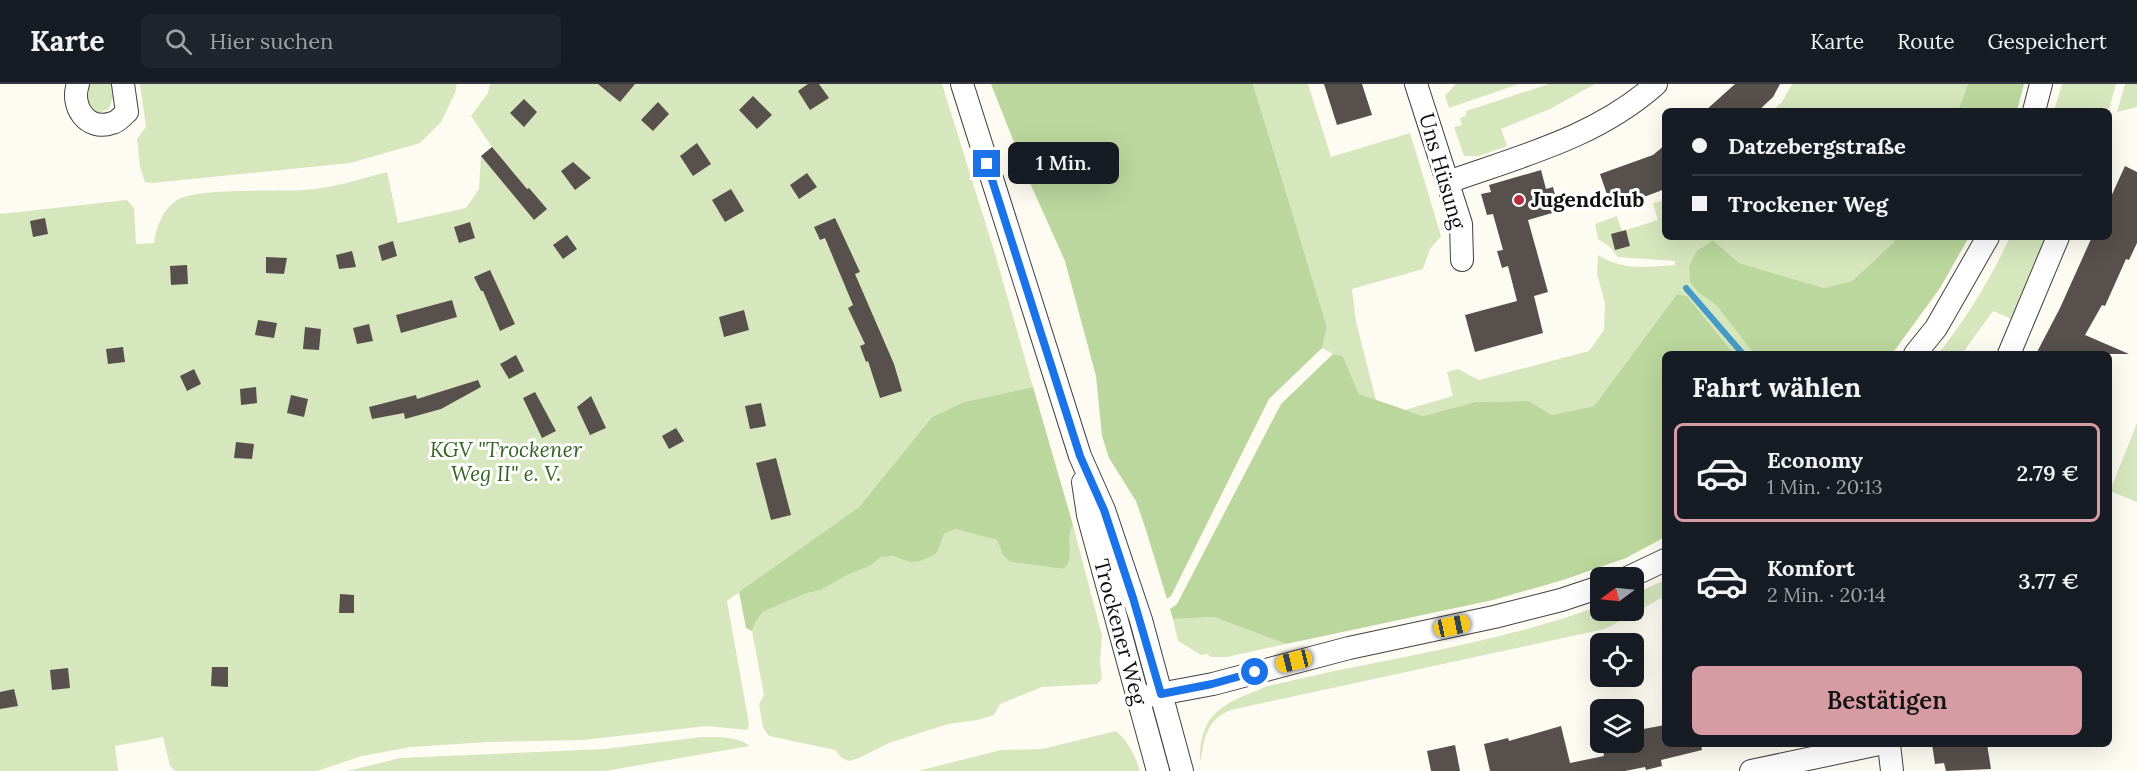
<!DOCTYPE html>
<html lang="de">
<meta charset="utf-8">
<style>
:root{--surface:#171b24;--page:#20242c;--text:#f1f3f6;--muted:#9ea1a6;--line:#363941;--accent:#d79ba4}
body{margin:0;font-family:Lora,serif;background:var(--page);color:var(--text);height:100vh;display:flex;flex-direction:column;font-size:22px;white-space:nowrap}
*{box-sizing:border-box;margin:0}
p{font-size:20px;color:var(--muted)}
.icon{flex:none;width:33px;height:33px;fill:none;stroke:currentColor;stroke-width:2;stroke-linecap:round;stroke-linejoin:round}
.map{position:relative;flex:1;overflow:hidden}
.panel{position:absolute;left:1662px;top:267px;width:450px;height:396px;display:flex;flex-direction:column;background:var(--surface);border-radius:9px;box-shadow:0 6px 24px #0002}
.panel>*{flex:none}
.hud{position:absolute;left:1662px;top:24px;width:450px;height:132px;border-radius:9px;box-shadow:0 6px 24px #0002;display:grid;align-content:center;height:132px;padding:0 30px;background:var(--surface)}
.needle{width:39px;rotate:255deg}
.tools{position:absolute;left:1590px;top:483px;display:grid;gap:12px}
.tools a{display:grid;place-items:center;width:54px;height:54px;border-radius:9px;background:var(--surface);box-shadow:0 6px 24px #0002;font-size:30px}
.end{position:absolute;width:27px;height:27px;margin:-14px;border:8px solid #1a73e8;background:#fff;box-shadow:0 0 0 3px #fff}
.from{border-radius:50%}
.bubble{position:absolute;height:42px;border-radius:9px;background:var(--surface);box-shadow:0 6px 24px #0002;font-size:20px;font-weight:600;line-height:42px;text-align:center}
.car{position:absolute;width:18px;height:36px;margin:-18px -9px;border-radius:8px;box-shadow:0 0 4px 2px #0007;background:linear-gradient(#f5c518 24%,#345 0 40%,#f5c518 0 76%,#345 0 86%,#f5c518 0)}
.hud b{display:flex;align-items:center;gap:21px;height:57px;font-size:22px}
.hud b+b{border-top:2px solid var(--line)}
.hud i{width:15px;height:15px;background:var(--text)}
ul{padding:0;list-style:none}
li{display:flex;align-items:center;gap:18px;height:99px;margin:0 12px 9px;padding:0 18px;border:3px solid transparent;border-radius:9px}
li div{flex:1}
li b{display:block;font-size:22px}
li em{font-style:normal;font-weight:600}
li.current{border-color:var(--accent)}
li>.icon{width:54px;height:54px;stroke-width:1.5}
h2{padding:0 30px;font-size:27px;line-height:72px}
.action{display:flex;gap:12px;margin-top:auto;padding:12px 30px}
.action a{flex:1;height:69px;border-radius:9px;background:var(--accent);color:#111;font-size:24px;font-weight:600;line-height:69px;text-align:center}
header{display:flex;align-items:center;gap:36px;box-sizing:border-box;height:84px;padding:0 30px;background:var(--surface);border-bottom:2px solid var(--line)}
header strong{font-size:28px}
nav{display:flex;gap:33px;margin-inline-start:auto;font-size:21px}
.search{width:420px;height:54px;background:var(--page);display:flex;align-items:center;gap:15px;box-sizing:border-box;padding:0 21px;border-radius:9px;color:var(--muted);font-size:22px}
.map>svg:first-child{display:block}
.green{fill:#d6e7bd}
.forest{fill:#bbd79d}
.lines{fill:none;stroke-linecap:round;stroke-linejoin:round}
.stream{stroke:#459bc5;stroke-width:6}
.building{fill:#57504c}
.street-casing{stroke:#424242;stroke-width:24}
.street{stroke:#fff;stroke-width:22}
.route{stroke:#1a73e8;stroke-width:8}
.poi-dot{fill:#b72f3f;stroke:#fff;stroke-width:2}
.labels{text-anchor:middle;stroke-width:6;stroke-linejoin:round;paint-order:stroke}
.street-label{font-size:21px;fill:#0f0f0f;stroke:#fff}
.poi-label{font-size:21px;font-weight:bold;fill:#0f0f0f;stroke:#fff;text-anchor:start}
.park-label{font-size:21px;font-style:italic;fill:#356423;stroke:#fff}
</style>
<header>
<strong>Karte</strong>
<div class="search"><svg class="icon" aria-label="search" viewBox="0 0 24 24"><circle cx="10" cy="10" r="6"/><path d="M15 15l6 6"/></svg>Hier suchen</div>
<nav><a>Karte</a><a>Route</a><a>Gespeichert</a></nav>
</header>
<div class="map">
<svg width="2137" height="687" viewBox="0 0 2137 687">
<rect width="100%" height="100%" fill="#fefbf2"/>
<g class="green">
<path d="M 88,0 L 111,0 L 113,13 L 109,24 L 100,29 L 90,28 L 83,6 Z"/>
<path d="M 140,0 L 457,0 L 455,9 L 441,38 L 420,59 L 350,79 L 152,99 L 145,98 L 140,83 L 137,55 L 146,43 Z"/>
<path d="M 490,0 L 942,0 L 996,173 L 1033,303 L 964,318 L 932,333 L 859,423 L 727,517 L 749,640 L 747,646 L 707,642 L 583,656 L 488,658 L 411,663 L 362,672 L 317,687 L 175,687 L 170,682 L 163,653 L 115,662 L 118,687 L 0,687 L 0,130 L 127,116 L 134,124 L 136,160 L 154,159 C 157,142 162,126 177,116 C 197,103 278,108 305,106 C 333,104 360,95 387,88 L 398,139 L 466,124 L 479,105 L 481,72 L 492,63 L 471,32 L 488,9 Z"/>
<path d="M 1253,0 L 1308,0 L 1331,73 L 1410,49 L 1441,152 L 1430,165 L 1423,185 L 1352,205 L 1356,238 L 1376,316 L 1359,310 L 1343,272 L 1333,270 L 1322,264 L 1327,243 Z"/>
<path d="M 1456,0 L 1519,0 L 1449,24 L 1445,12 Z"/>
<path d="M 1549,0 L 1595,0 L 1550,25 L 1501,45 L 1507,62 L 1479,72 L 1464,72 L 1454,43 L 1462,41 L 1460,34 L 1466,32 L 1466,27 Z"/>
<path d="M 1792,0 L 1968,0 L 1958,27 L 1772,27 L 1782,18 Z"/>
<path d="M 2062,0 L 2116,0 L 2109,25 L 2103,23 L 2101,27 L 2054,27 Z"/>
<path d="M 2125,0 L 2137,0 L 2137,23 L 2117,28 Z"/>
<path d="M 1665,116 L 1665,153 L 1896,153 L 1893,159 L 1852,197 L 1824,204 L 1739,179 L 1713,156 L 1699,209 L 1716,221 L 1754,270 L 1734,270 L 1687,212 L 1677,210 L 1594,322 L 1552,331 L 1529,317 L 1475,318 L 1423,332 L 1405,326 L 1453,312 L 1447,288 L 1458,285 L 1479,296 L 1589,267 L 1604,246 L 1605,219 L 1597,190 L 1598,171 C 1625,187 1645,183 1675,181 L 1675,177 L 1618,173 L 1610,163 L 1598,155 L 1595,140 L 1617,132 L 1622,147 L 1630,162 L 1626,146 L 1658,136 L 1653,119 Z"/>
<path d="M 2010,153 L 2049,153 L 2014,236 L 1993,227 L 1962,270 L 1938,270 C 1966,235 1991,194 2010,153 Z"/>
<path d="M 2137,339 L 2137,418 L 2110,407 Z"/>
<path d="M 1073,441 L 1102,552 L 1100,577 L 1102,595 L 1097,600 L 1042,603 L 1000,620 L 994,631 L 978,636 L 948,640 L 889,659 L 859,674 L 849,677 L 842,674 L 835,666 L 769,652 L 763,643 L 759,620 L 764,611 L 752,547 L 756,537 L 763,528 L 804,510 L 821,506 L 847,491 L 868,483 L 881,472 L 891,472 L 909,478 L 937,469 L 944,450 L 955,445 L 997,456 L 1003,471 L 1010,478 L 1063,485 C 1076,467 1064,455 1073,441 Z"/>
<path d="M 1665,496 L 1665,512 L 1605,545 L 1231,626 C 1205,636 1205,655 1200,679 C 1199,627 1225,619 1268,602 C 1378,575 1493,561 1600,522 L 1600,526 L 1634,526 L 1634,510 Z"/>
<path d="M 1214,533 L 1286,560 L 1227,573 L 1210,573 L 1208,570 L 1201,571 L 1178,557 L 1173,535 Z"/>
<path d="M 1116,647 C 1129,658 1135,672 1140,687 L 918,687 L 1001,666 L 1042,665 Z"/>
<path d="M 702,653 C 719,653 737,652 750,662 L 605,687 L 348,687 L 400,674 L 605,665 Z"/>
</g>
<g class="forest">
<path d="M 991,0 L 1253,0 L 1327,243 L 1322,264 L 1269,315 L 1171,512 L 1167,515 L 1146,446 L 1136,417 L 1109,374 L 1102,352 L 1096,292 L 1065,177 L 1030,99 Z"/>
<path d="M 1968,0 L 2024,0 L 2017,27 L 1958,27 Z"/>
<path d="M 1896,153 L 1969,153 L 1940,204 L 1892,270 L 1754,270 L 1716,221 L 1699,209 L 1690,198 L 1689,182 L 1697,167 L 1713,156 L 1739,179 L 1824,204 L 1852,197 L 1893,159 Z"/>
<path d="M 1677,210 L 1687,212 L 1734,270 L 1665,270 L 1665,453 L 1626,474 L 1563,496 L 1493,516 L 1286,560 L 1214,533 L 1173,535 L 1170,525 L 1177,520 L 1281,320 L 1333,270 L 1343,272 L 1359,310 L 1423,332 L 1475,318 L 1529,317 L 1552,331 L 1594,322 Z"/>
<path d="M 1033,303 L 1073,441 C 1064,455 1077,474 1063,485 L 1010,478 L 1003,471 L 997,456 L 955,445 L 944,450 L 937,469 L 921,477 L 909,478 L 892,472 L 881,473 L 868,483 L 847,491 L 821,506 L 804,510 L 763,528 L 756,537 L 752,547 L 746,544 L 739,508 L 859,423 L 932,333 L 964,318 Z"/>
</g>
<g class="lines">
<path class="stream" d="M 1686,204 L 1743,270"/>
</g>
<g class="building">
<path d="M 598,0 L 635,0 L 620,18 Z"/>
<path d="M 808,0 L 819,0 L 829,14 L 810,26 L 798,7 Z"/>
<path d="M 1324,0 L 1362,0 L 1372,31 L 1337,41 Z"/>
<path d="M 1735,0 L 1780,0 L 1773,13 L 1758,27 L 1705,27 Z"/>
<path d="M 753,12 L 772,31 L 757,45 L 739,26 Z"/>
<path d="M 524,15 L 537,28 L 524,43 L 510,29 Z"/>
<path d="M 658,18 L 669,30 L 653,47 L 641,36 Z"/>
<path d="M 697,59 L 711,80 L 693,92 L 680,72 Z"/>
<path d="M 1665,61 L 1665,105 L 1612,125 L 1600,90 L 1653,71 Z"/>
<path d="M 492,63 L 527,105 L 529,104 L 547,125 L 534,136 L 481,72 Z"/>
<path d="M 573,78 L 591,94 L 575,106 L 561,87 Z"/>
<path d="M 2125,82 L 2137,88 L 2137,159 L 2129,176 L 2126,175 L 2105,222 L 2102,221 L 2085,251 L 2129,270 L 2036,270 L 2060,224 L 2092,153 L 2109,153 L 2109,117 Z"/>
<path d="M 1541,86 L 1546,105 L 1553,103 L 1559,127 L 1528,136 L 1548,208 L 1534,212 L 1543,249 L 1475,268 L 1465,231 L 1517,217 L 1508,182 L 1502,184 L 1497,167 L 1503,166 L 1493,130 L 1487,131 L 1481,110 L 1491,108 L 1489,101 Z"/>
<path d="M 807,89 L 817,103 L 799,115 L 790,101 Z"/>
<path d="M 731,105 L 744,127 L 725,138 L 712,116 Z"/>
<path d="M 45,134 L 48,150 L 33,153 L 30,137 Z"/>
<path d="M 835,134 L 860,188 L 855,190 L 894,280 L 902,307 L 880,314 L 868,277 L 866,278 L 860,262 L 865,260 L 848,224 L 853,221 L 825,154 L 820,156 L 814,143 Z"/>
<path d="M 470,138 L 475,154 L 459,159 L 454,143 Z"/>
<path d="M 1626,146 L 1630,162 L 1615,166 L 1611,150 Z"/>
<path d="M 567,151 L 577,165 L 563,175 L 553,161 Z"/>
<path d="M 393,157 L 397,172 L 382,177 L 378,162 Z"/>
<path d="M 352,167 L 356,183 L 339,185 L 336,171 Z"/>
<path d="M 266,173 L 287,174 L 284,190 L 266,189 Z"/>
<path d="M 187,181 L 188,200 L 171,201 L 170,182 Z"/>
<path d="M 490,186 L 515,240 L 500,247 L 483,207 L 481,207 L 474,193 Z"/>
<path d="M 452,216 L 457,233 L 401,249 L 396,231 Z"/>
<path d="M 744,226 L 749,246 L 724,253 L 719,233 Z"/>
<path d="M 258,236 L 277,239 L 274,254 L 255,251 Z"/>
<path d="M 369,240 L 373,257 L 357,260 L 353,244 Z"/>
<path d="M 305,243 L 321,245 L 319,266 L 303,265 Z"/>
<path d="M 123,263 L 125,278 L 108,280 L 106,265 Z"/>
<path d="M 516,271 L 524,287 L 509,295 L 500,280 Z"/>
<path d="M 194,285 L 201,300 L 187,307 L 180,292 Z"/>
<path d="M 478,296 L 481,303 L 441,325 L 405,335 L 404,329 L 372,335 L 369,323 L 416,311 L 417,315 Z"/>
<path d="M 256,303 L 257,319 L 241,321 L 240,305 Z"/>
<path d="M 535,308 L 556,347 L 542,354 L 523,314 Z"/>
<path d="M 291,311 L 308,315 L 304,333 L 287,329 Z"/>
<path d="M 591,312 L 606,344 L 590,351 L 577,323 Z"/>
<path d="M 761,319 L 766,342 L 750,345 L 745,322 Z"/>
<path d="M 676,344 L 684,357 L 669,365 L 662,352 Z"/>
<path d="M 236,358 L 254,360 L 252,375 L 234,374 Z"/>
<path d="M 776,374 L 791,431 L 771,436 L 756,379 Z"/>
<path d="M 340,510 L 354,511 L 354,529 L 339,529 Z"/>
<path d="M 212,583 L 228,583 L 228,603 L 211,602 Z"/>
<path d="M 68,584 L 70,604 L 52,606 L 50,586 Z"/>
<path d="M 14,605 L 18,622 L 0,625 L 0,608 Z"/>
<path d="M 1665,641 L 1665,660 L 1701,660 L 1702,666 L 1661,676 L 1662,682 L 1646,686 L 1645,683 L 1625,687 L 1490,687 L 1484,660 L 1508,654 L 1509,657 L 1561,642 L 1570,679 L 1604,672 L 1601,658 L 1641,658 L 1638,646 Z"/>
<path d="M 1932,660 L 1987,660 L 1991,685 L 1946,687 L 1944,679 L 1935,680 Z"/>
<path d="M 1455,661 L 1460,687 L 1431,687 L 1427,667 Z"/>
</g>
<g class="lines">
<g class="street-casing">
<g id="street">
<path d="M 78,0 C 70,22 87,48 112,39 C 118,38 123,31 127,28 L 123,0"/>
<path d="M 962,0 L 1080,372 L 1104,426 L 1141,536 L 1182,687"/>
<path d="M 1416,0 L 1461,140 L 1462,176"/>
<path d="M 2034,27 L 2041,0"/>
<path d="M 1448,98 C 1521,72 1597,53 1656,0"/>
<path d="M 1915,270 L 1936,244 L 1988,153"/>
<path d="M 2009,270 L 2058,153"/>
<path d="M 1083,398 L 1088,431 L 1158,687"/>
<path d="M 1627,494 L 1665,476"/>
<path d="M 1138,614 L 1213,600 L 1349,564 L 1494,533 L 1561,516 L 1600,503"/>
<path d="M 1889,660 L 1892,687"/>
<path d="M 1751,687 L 1879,660"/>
</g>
</g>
<use href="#street" class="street"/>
</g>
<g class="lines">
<path class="route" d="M 987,80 L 1080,372 L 1104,426 L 1133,514 L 1161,610 L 1212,600 L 1255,588"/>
</g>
<circle class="poi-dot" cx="1519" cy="116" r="6"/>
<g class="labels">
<g class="street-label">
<text transform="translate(1442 87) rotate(74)" y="7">Uns Hüsung</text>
<text transform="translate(1120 548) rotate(75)" y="7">Trockener Weg</text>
</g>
<g class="poi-label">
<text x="1531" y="123">Jugendclub</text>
</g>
<g class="park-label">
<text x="506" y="373">KGV "Trockener<tspan x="506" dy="24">Weg II" e. V.</tspan></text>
</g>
</g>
</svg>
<div class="tools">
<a><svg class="needle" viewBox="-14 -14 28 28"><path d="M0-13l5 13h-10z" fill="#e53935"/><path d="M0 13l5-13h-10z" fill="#9ea1a6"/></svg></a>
<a><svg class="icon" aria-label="locate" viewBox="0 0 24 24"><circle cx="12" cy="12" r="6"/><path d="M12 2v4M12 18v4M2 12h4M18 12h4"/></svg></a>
<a><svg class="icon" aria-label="layers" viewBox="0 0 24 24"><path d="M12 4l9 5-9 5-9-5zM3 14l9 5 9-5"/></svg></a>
</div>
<i class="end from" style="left:1255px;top:588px"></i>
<i class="end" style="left:987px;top:80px"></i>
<div class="bubble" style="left:1008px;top:58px;width:111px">1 Min.</div>
<i class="car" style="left:1452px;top:542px;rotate:78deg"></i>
<i class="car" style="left:1294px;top:577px;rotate:256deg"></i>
<div class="hud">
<b><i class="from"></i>Datzebergstraße</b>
<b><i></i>Trockener Weg</b>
</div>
<section class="panel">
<h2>Fahrt wählen</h2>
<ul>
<li class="current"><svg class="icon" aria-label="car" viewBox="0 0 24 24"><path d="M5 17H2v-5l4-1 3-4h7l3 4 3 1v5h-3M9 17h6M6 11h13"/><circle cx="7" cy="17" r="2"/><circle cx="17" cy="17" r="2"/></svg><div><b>Economy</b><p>1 Min. · 20:13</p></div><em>2.79 €</em></li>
<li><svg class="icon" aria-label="car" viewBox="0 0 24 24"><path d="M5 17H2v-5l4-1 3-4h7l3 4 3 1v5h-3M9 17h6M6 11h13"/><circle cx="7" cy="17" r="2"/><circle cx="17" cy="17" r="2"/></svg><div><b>Komfort</b><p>2 Min. · 20:14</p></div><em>3.77 €</em></li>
</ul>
<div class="action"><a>Bestätigen</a></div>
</section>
</div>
